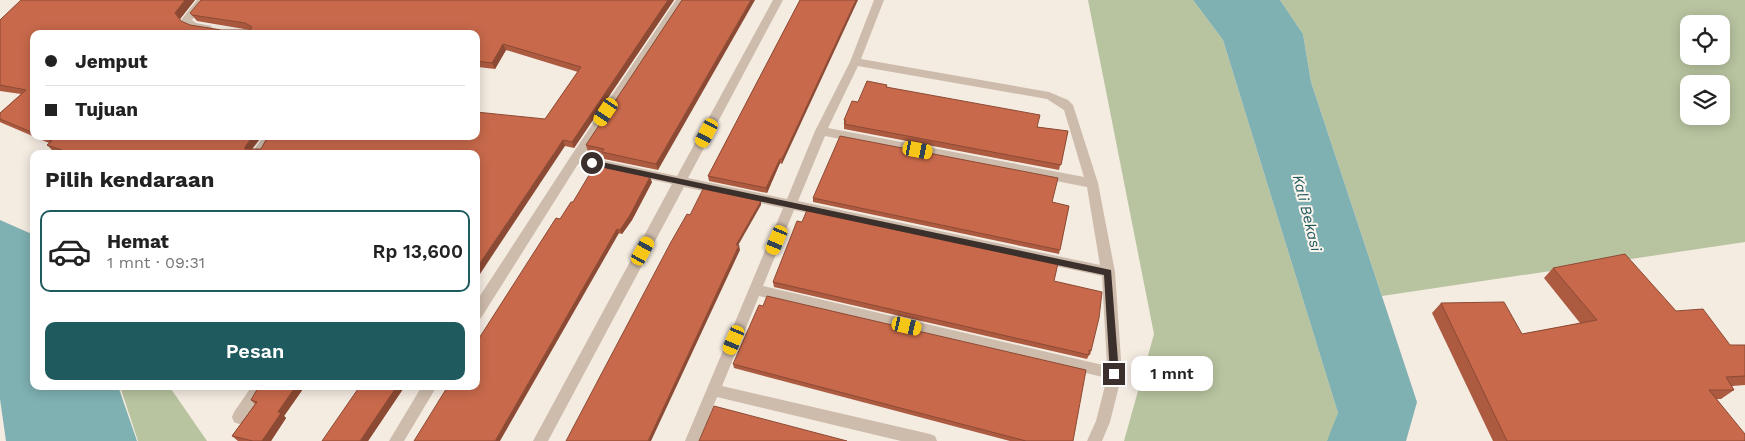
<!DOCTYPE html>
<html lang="id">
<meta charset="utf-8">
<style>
:root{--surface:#fff;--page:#f6f6f6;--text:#222;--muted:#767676;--line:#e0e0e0;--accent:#1f5a5e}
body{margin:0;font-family:"Work Sans",sans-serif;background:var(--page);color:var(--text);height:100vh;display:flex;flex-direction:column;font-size:19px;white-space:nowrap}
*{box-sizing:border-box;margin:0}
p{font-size:16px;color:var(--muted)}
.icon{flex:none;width:28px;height:28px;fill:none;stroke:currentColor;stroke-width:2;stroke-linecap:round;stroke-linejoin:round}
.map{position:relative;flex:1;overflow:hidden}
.panel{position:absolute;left:30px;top:150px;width:450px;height:240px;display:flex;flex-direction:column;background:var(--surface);border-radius:10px;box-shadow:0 2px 12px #0003}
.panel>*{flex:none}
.top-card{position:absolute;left:30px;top:30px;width:450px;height:110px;border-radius:10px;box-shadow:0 2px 12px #0003;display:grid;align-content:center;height:110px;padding:0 15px;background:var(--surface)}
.tools{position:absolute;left:1680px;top:15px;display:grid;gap:10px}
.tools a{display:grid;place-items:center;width:50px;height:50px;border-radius:10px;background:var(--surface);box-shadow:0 2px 12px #0003;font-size:25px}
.end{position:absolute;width:22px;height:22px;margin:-11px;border:6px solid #3b302b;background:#fff;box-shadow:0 0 0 2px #fff}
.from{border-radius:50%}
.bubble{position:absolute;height:35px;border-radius:10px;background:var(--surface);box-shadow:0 2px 12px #0003;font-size:16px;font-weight:600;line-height:35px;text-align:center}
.car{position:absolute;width:15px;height:30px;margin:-15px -8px;border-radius:6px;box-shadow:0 0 4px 1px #0007;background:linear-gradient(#f5c518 24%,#345 0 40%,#f5c518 0 76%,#345 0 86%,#f5c518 0)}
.top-card b{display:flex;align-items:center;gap:18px;height:48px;font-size:19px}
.top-card b+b{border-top:1px solid var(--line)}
.top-card i{width:12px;height:12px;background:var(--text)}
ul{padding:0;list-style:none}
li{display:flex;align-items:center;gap:15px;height:82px;margin:0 10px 8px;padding:0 5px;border:2px solid transparent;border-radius:10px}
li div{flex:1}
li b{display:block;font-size:19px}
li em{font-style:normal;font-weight:600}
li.selected{border-color:var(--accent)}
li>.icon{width:45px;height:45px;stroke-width:1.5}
h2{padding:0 15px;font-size:22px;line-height:60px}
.primary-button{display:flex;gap:10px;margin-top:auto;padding:10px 15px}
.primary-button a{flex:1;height:58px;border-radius:10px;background:var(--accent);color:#fff;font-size:20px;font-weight:600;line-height:58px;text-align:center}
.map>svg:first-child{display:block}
.green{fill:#b8c4a0;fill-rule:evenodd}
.water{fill:#7fb0b2}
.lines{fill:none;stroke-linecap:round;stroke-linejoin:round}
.minor{fill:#cdbbac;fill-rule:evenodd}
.wall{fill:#ac5a40;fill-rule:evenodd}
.shaded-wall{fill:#8c4a34}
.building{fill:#c8694b;stroke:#8c4a34}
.route{fill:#3b302b}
.labels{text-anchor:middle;stroke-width:4;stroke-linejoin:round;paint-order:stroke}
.water-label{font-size:15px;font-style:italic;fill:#1f5a5e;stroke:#fbf5ee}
</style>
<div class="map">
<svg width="1745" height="441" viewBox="0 0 1745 441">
<rect width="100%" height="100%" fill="#f4ebe1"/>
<g class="green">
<path d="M 1088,0 L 1193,0 L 1223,40 L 1338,413 L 1329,441 L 1124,441 L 1154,334 Z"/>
<path d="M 1280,0 L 1745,0 L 1745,242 L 1382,296 L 1311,82 L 1303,34 ZM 1689,24 L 1721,24 L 1721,56 L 1689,56 ZM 1689,84 L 1721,84 L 1721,116 L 1689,116 Z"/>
<path d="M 120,386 L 169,386 L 207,441 L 138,441 Z"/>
</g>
<g class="water">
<path d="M 1193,0 L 1280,0 L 1303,34 L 1311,82 L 1417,402 L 1406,441 L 1327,441 L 1338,413 L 1223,40 Z"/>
<path d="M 0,220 L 34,235 L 34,386 L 118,386 L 137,441 L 6,441 L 0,399 Z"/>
</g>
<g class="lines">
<g class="minor">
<path d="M 197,0 L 208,0 L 192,20 L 196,23 L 211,26 L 212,28 L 211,30 L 189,28 L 181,20 Z"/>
<path d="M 676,0 L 686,0 L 583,156 L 677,176 L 773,0 L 783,0 L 688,178 L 787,199 L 815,131 L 850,62 L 874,0 L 884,0 L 861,59 L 1049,92 L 1068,100 L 1073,105 L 1098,183 L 1115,272 L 1122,374 L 1110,422 L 1102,441 L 1087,441 L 1096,421 L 1107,378 L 759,296 L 722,386 L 930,434 L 935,436 L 937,441 L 901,441 L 717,397 L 699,441 L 685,441 L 783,208 L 684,187 L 548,441 L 533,441 L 672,184 L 578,164 L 481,318 L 476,320 L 476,302 L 571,156 ZM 858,66 L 1047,99 L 1064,110 L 1084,177 L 828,128 ZM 825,136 L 1087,187 L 1100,265 L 798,201 ZM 794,210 L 1102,276 L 1107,366 L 763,286 Z"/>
<path d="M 264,136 L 276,136 L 264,154 L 251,154 Z"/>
<path d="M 252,386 L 267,386 L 244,422 L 239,424 L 234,422 L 232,417 L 234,412 Z"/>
<path d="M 422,386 L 437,386 L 404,441 L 389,441 Z"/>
</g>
</g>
<g class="wall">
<path d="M 21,0 L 195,0 L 180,19 L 181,21 L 190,25 L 221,30 L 250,30 L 197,21 L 190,13 L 674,0 L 574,148 L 565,146 L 476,154 L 59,154 L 53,151 L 47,145 L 49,143 L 2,123 L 0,122 L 0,113 L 21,94 L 0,91 L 0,20 ZM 34,34 L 476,34 L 476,70 L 478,67 L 495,69 L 506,50 L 578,72 L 545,119 L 261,149 L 252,149 L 262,136 L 34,136 Z"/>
<path d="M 682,0 L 658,170 L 604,159 L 603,155 L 588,152 L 586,145 Z"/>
<path d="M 800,0 L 782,164 L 780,163 L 767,193 L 709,181 L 708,176 Z"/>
<path d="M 887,85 L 887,87 L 1037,127 L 1068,131 L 1059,170 L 844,129 L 844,120 L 858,102 Z"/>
<path d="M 652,182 L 632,220 L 622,234 L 560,219 L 573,202 Z"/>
<path d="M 813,198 L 1052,202 L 1069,206 L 1059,254 L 813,202 Z"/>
<path d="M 1553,268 L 1676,311 L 1730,345 L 1745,345 L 1745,385 L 1732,386 L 1734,390 L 1721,399 L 1717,399 L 1745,441 L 1493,441 L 1432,313 L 1441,303 L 1522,334 L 1580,323 L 1544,278 Z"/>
<path d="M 1054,281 L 1091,351 L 1090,355 L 1089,355 L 1087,359 L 774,287 L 773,282 Z"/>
<path d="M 733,364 L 1073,441 L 1010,441 L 734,368 Z"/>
<path d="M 228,386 L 250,386 L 247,390 Z"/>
<path d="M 259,386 L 305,386 L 284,416 L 286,418 L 271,441 L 238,441 L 232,436 L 255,404 L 251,400 Z"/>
<path d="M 340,386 L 405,386 L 368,441 L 358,390 Z"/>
</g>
<g class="shaded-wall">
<path d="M 185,0 L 195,0 L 180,19 L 175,13 Z"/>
<path d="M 668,0 L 674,0 L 574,148 L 572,142 Z"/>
<path d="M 751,0 L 755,0 L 658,170 L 656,164 Z"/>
<path d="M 856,0 L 858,0 L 782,164 L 782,159 Z"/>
<path d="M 503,44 L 506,50 L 495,69 L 492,63 Z"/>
<path d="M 476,63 L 478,67 L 476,70 Z"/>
<path d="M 253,136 L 262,136 L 249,153 L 245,149 L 245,147 Z"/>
<path d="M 563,140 L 565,146 L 476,280 L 476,269 Z"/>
<path d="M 780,159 L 780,163 L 767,193 L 766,188 Z"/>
<path d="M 650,177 L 652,182 L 632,220 L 622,234 L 620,230 Z"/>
<path d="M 761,201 L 761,205 L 736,249 L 736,245 Z"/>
<path d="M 617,229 L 619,233 L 500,441 L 495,441 Z"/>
<path d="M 739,245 L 740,250 L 651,441 L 648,441 Z"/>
<path d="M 242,386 L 250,386 L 247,390 Z"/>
<path d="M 296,386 L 305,386 L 284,416 L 286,418 L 271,441 L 262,441 L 278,412 Z"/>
<path d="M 397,386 L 405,386 L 368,441 L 360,441 Z"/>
</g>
<g class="building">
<path d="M 21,0 L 185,0 L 175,13 L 181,21 L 190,25 L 221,30 L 250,30 L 252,27 L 245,23 L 192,15 L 190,13 L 201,0 L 668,0 L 572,142 L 563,140 L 476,269 L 476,154 L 62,154 L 58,153 L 62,150 L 47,145 L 52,141 L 42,136 L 253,136 L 245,147 L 245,149 L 261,149 L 268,136 L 476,136 L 476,112 L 545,119 L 581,67 L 503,44 L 492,63 L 476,61 L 476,34 L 34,34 L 34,133 L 0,119 L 0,113 L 26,90 L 0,85 L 0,20 Z"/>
<path d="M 682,0 L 751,0 L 656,164 L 602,152 L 604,149 L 586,145 Z"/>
<path d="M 800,0 L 856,0 L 782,159 L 780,159 L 766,188 L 708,176 Z"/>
<path d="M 867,81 L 887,85 L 886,87 L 1040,115 L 1037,127 L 1068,131 L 1061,165 L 844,124 L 846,121 L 844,120 L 852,101 L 858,102 Z"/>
<path d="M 840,136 L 1058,178 L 1052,202 L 1069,206 L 1060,250 L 813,198 Z"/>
<path d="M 595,165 L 650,177 L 630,215 L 620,230 L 617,229 L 495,441 L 414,441 L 448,386 L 476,386 L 476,343 L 556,218 L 560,219 L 571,202 L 573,202 Z"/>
<path d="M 703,189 L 761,201 L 736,245 L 739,245 L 648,441 L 566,441 L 671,242 L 687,214 L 690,215 Z"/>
<path d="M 807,210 L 1058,263 L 1054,281 L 1102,292 L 1099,318 L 1091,351 L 1089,350 L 1089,355 L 773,282 L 797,221 L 802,222 Z"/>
<path d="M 1625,254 L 1676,311 L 1703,309 L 1730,345 L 1745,345 L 1745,376 L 1726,377 L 1734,390 L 1709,390 L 1745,434 L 1745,441 L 1507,441 L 1441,303 L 1504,302 L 1522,334 L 1597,320 L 1553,268 Z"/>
<path d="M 767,296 L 1086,370 L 1073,441 L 1026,441 L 733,364 L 759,305 L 763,306 Z"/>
<path d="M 259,386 L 296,386 L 278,412 L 281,413 L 262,441 L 253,441 L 232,436 L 257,402 L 251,400 Z"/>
<path d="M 360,386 L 397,386 L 360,441 L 322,441 Z"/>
<path d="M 714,406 L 847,441 L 699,441 Z"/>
</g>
<path class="route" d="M 592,160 L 1111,270 L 1119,374 L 1114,378 L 1110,374 L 1104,275 L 590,165 L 589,163 Z"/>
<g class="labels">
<g class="water-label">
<text transform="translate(1307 213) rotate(76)" y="5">Kali Bekasi</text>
</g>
</g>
</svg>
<div class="tools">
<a><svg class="icon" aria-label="locate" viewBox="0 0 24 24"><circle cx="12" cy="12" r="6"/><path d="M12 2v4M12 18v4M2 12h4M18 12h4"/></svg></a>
<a><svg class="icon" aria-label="layers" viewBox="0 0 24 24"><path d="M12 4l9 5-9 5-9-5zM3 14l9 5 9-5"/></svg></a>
</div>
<i class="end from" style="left:592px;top:163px"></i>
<i class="end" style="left:1114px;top:374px"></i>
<div class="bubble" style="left:1131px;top:356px;width:82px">1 mnt</div>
<i class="car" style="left:606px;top:112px;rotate:214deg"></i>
<i class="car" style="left:707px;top:133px;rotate:208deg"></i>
<i class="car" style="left:918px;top:150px;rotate:101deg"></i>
<i class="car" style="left:777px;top:240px;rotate:203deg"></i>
<i class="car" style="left:643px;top:251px;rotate:29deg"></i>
<i class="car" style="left:907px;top:326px;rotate:103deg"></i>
<i class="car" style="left:734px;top:340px;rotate:203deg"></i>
<div class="top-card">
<b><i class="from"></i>Jemput</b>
<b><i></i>Tujuan</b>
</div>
<section class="panel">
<h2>Pilih kendaraan</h2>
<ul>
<li class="selected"><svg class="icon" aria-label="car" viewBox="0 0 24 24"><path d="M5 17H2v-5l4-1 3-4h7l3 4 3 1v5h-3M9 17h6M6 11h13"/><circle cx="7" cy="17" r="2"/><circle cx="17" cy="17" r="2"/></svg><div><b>Hemat</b><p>1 mnt · 09:31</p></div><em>Rp 13,600</em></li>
</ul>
<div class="primary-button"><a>Pesan</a></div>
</section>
</div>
